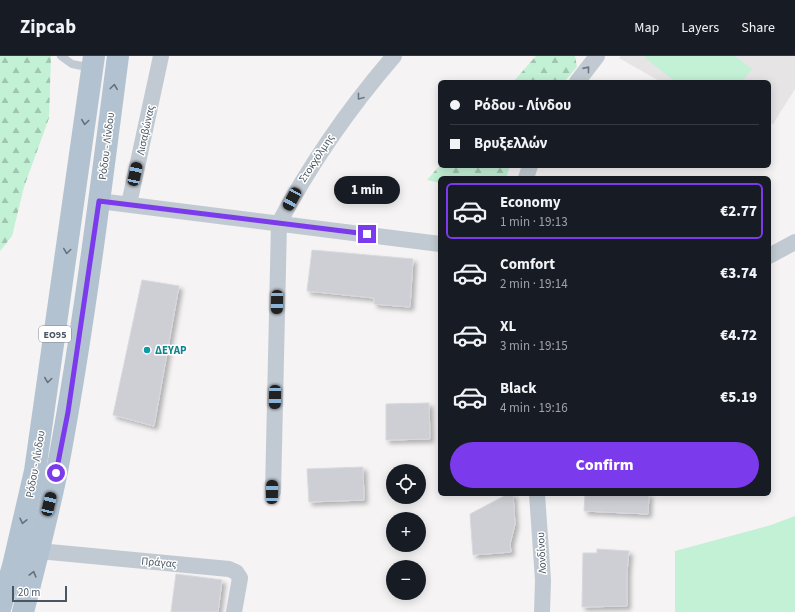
<!DOCTYPE html>
<meta charset="utf-8">
<style>
:root{--surface:#171b24;--page:#242831;--text:#f1f3f6;--muted:#9ea1a6;--line:#363941;--accent:#7c3aed}
body{margin:0;font-family:"Source Sans 3",sans-serif;background:var(--page);color:var(--text);height:100vh;display:flex;flex-direction:column;font-size:15px;white-space:nowrap}
*{box-sizing:border-box;margin:0}
p{font-size:13px;color:var(--muted)}
.icon{flex:none;width:22px;height:22px;fill:none;stroke:currentColor;stroke-width:2;stroke-linecap:round;stroke-linejoin:round}
.map{position:relative;flex:1;overflow:hidden}
.panel{position:absolute;left:438px;top:120px;width:333px;height:320px;display:flex;flex-direction:column;background:var(--surface);border-radius:6px;box-shadow:0 2px 10px #0003}
.panel>*{flex:none}
.top-card{position:absolute;left:438px;top:24px;width:333px;height:88px;border-radius:6px;box-shadow:0 2px 10px #0003;display:grid;align-content:center;height:88px;padding:0 12px;background:var(--surface)}
.buttons{position:absolute;left:386px;top:408px;display:grid;gap:8px}
.buttons a{display:grid;place-items:center;width:40px;height:40px;border-radius:50%;background:var(--surface);box-shadow:0 2px 10px #0003;font-size:20px}
.scale{position:absolute;left:12px;bottom:10px;width:55px;box-sizing:border-box;padding-left:4px;border:2px solid #4a5661;border-top:0;font-size:11px;line-height:14px;white-space:nowrap;color:#4a5661;-webkit-text-stroke:3px #fff;paint-order:stroke}
.end{position:absolute;width:18px;height:18px;margin:-9px;border:5px solid #7c3aed;background:#fff;box-shadow:0 0 0 2px #fff}
.from{border-radius:50%}
.bubble{position:absolute;height:28px;border-radius:14px;background:var(--surface);box-shadow:0 2px 10px #0003;font-size:13px;font-weight:800;line-height:28px;text-align:center}
.car{position:absolute;width:12px;height:24px;margin:-12px -6px;border-radius:5px;box-shadow:0 0 3px 1px #0007;background:linear-gradient(#222 24%,#8ab4d8 0 40%,#222 0 76%,#8ab4d8 0 86%,#222 0)}
.top-card b{display:flex;align-items:center;gap:14px;height:38px;font-size:15px}
.top-card b+b{border-top:1px solid var(--line)}
.top-card i{width:10px;height:10px;background:var(--text)}
ul{padding:7px 0 0;list-style:none}
li{display:flex;align-items:center;gap:12px;height:56px;margin:0 8px 6px;padding:0 4px;border:2px solid transparent;border-radius:6px}
li div{flex:1}
li b{display:block;font-size:15px}
li em{font-style:normal;font-weight:800}
li.on{border-color:var(--accent)}
li>.icon{width:36px;height:36px;stroke-width:1.5}
.button{display:flex;gap:8px;margin-top:auto;padding:8px 12px}
.button a{flex:1;height:46px;border-radius:24px;background:var(--accent);color:#fff;font-size:16px;font-weight:800;line-height:46px;text-align:center}
header{display:flex;align-items:center;gap:24px;box-sizing:border-box;height:56px;padding:0 20px;background:var(--surface);border-bottom:1px solid var(--line)}
header strong{font-size:19px}
nav{display:flex;gap:22px;margin-inline-start:auto;font-size:14px}
.map>svg:first-child{display:block}
.education{fill:#e6e4e5}
.green{fill:#c3f1d5}
.forest{fill:url(#forest-firs)}
.building{fill:#cdcfd5;stroke:#d7d9de;filter:url(#shadow)}
.lines{fill:none;stroke-linecap:round;stroke-linejoin:round}
.service{stroke:#c1cad2;stroke-width:8}
.minor{stroke:#c1cad2;stroke-width:16}
.primary{stroke:#b3c2d1;stroke-width:22}
.oneway{stroke:#6e7983}
.oneway2{stroke:#64717d}
.route{stroke:#7c3aed;stroke-width:5}
.culture-dot{fill:#0f9aa8;stroke:#fff;stroke-width:1.5}
.labels{text-anchor:middle;stroke-width:3;stroke-linejoin:round;paint-order:stroke}
.shield{fill:#fff;stroke:#808990;stroke-width:1}
.shield-label{font-size:10px;font-weight:bold;fill:#4a5661}
.street-label{font-size:11px;fill:#4a5661;stroke:#fff}
.culture-label{font-size:11px;font-weight:bold;fill:#0d838f;stroke:#fff;text-anchor:start}
</style>
<header>
<strong>Zipcab</strong>
<nav><a>Map</a><a>Layers</a><a>Share</a></nav>
</header>
<div class="map">
<svg width="795" height="556" viewBox="0 0 795 556">
<defs>
<pattern id="forest-firs" width="22" height="20" patternUnits="userSpaceOnUse"><rect width="22" height="20" fill="#c3f1d5"/><path d="M5 1l3.5 6h-7zM16 11l3.5 6h-7z" fill="#a0c6b0"/></pattern>
<filter id="shadow"><feDropShadow dx="3.5" dy="3.5" stdDeviation="2" flood-color="#0004"/></filter>
</defs>
<rect width="100%" height="100%" fill="#f5f3f3"/>
<path class="education" d="M 621,0 L 795,0 L 795,33 L 773,68 L 769,67 L 769,26 L 661,26 L 619,2 Z"/>
<g class="green">
<path d="M 646,0 L 735,0 L 752,13 L 741,26 L 676,26 L 645,2 Z"/>
<path d="M 795,460 L 795,556 L 675,556 L 675,495 L 771,469 Z"/>
</g>
<g class="forest">
<path d="M 0,0 L 51,0 L 49,62 L 24,131 L 12,180 L 0,195 Z"/>
<path d="M 536,0 L 575,0 L 577,11 L 564,26 L 513,26 Z"/>
<path d="M 440,109 L 440,110 L 510,110 L 506,122 L 440,122 L 440,127 L 427,124 Z"/>
</g>
<g class="building">
<path d="M 312,194 L 413,203 L 410,251 L 374,248 L 374,242 L 307,235 Z"/>
<path d="M 142,224 L 179,230 L 154,370 L 113,359 Z"/>
<path d="M 429,347 L 430,383 L 386,384 L 386,348 Z"/>
<path d="M 363,411 L 364,444 L 309,446 L 307,413 Z"/>
<path d="M 508,438 L 513,438 L 515,468 L 510,488 L 511,496 L 473,499 L 470,458 Z"/>
<path d="M 585,438 L 649,438 L 648,458 L 584,455 Z"/>
<path d="M 597,493 L 629,495 L 627,516 L 627,550 L 582,551 L 583,497 L 597,497 Z"/>
<path d="M 176,518 L 222,524 L 218,556 L 171,556 Z"/>
</g>
<g class="lines">
<path class="service" d="M 61,0 L 72,8 L 92,12"/>
<g class="minor">
<path d="M 577,26 L 597,0"/>
<path d="M 526,122 L 530,110"/>
<path d="M 99,145 L 440,188"/>
<path d="M 129,148 L 161,0"/>
<path d="M 769,200 L 795,186"/>
<path d="M 273,436 L 279,167 C 311,107 349,52 394,0"/>
<path d="M 537,438 L 543,524 L 542,556"/>
<path d="M 39,495 L 229,513 L 236,516 L 240,522 L 234,556"/>
</g>
<g class="primary">
<path d="M 0,553 L 13,510 L 35,415 L 94,0"/>
<path d="M 23,556 C 35,509 47,463 57,415 C 83,278 100,139 118,0"/>
</g>
</g>
<defs><path id="oneway-chevron" d="M-2-3.5L2.5 0L-2 3.5" fill="none" stroke-width="1.6" stroke-linecap="round" stroke-linejoin="round"/></defs>
<g class="oneway">
<use href="#oneway-chevron" transform="translate(587 13) rotate(-51)"/>
<use href="#oneway-chevron" transform="translate(360 41) rotate(128)"/>
</g>
<g class="oneway2">
<use href="#oneway-chevron" transform="translate(114 31) rotate(-83)"/>
<use href="#oneway-chevron" transform="translate(85 66) rotate(98)"/>
<use href="#oneway-chevron" transform="translate(67 195) rotate(98)"/>
<use href="#oneway-chevron" transform="translate(48 324) rotate(98)"/>
<use href="#oneway-chevron" transform="translate(23 465) rotate(103)"/>
<use href="#oneway-chevron" transform="translate(33 518) rotate(-75)"/>
</g>
<g class="lines">
<path class="route" d="M 56,417 L 68,356 L 99,145 L 367,178"/>
</g>
<circle class="culture-dot" cx="147" cy="294" r="4"/>
<g class="labels">
<rect class="shield" x="39" y="270" width="32" height="16" rx="3"/>
<g class="shield-label">
<text x="55" y="282">ΕΟ95</text>
</g>
<g class="street-label">
<text transform="translate(145 74) rotate(-78)" y="4">Λισαβώνας</text>
<text transform="translate(106 90) rotate(-83)" y="4">Ρόδου - Λίνδου</text>
<text transform="translate(316 102) rotate(-57)" y="4">Στοκχόλμης</text>
<text transform="translate(35 408) rotate(-80)" y="4">Ρόδου - Λίνδου</text>
<text transform="translate(541 497) rotate(-93)" y="4">Λονδίνου</text>
<text transform="translate(159 506) rotate(5)" y="4">Πράγας</text>
</g>
<g class="culture-label">
<text x="155" y="298">ΔΕΥΑΡ</text>
</g>
</g>
</svg>
<div class="buttons">
<a><svg class="icon" aria-label="locate" viewBox="0 0 24 24"><circle cx="12" cy="12" r="6"/><path d="M12 2v4M12 18v4M2 12h4M18 12h4"/></svg></a>
<a>+</a>
<a>−</a>
</div>
<div class="scale">20 m</div>
<i class="end from" style="left:56px;top:417px"></i>
<i class="end" style="left:367px;top:178px"></i>
<div class="bubble" style="left:334px;top:120px;width:66px">1 min</div>
<i class="car" style="left:135px;top:118px;rotate:12deg"></i>
<i class="car" style="left:292px;top:143px;rotate:208deg"></i>
<i class="car" style="left:277px;top:246px;rotate:181deg"></i>
<i class="car" style="left:275px;top:341px;rotate:181deg"></i>
<i class="car" style="left:272px;top:436px;rotate:1deg"></i>
<i class="car" style="left:49px;top:448px;rotate:13deg"></i>
<div class="top-card">
<b><i class="from"></i>Ρόδου - Λίνδου</b>
<b><i></i>Βρυξελλών</b>
</div>
<section class="panel">
<ul>
<li class="on"><svg class="icon" aria-label="car" viewBox="0 0 24 24"><path d="M5 17H2v-5l4-1 3-4h7l3 4 3 1v5h-3M9 17h6M6 11h13"/><circle cx="7" cy="17" r="2"/><circle cx="17" cy="17" r="2"/></svg><div><b>Economy</b><p>1 min · 19:13</p></div><em>€2.77</em></li>
<li><svg class="icon" aria-label="car" viewBox="0 0 24 24"><path d="M5 17H2v-5l4-1 3-4h7l3 4 3 1v5h-3M9 17h6M6 11h13"/><circle cx="7" cy="17" r="2"/><circle cx="17" cy="17" r="2"/></svg><div><b>Comfort</b><p>2 min · 19:14</p></div><em>€3.74</em></li>
<li><svg class="icon" aria-label="car" viewBox="0 0 24 24"><path d="M5 17H2v-5l4-1 3-4h7l3 4 3 1v5h-3M9 17h6M6 11h13"/><circle cx="7" cy="17" r="2"/><circle cx="17" cy="17" r="2"/></svg><div><b>XL</b><p>3 min · 19:15</p></div><em>€4.72</em></li>
<li><svg class="icon" aria-label="car" viewBox="0 0 24 24"><path d="M5 17H2v-5l4-1 3-4h7l3 4 3 1v5h-3M9 17h6M6 11h13"/><circle cx="7" cy="17" r="2"/><circle cx="17" cy="17" r="2"/></svg><div><b>Black</b><p>4 min · 19:16</p></div><em>€5.19</em></li>
</ul>
<div class="button"><a>Confirm</a></div>
</section>
</div>
